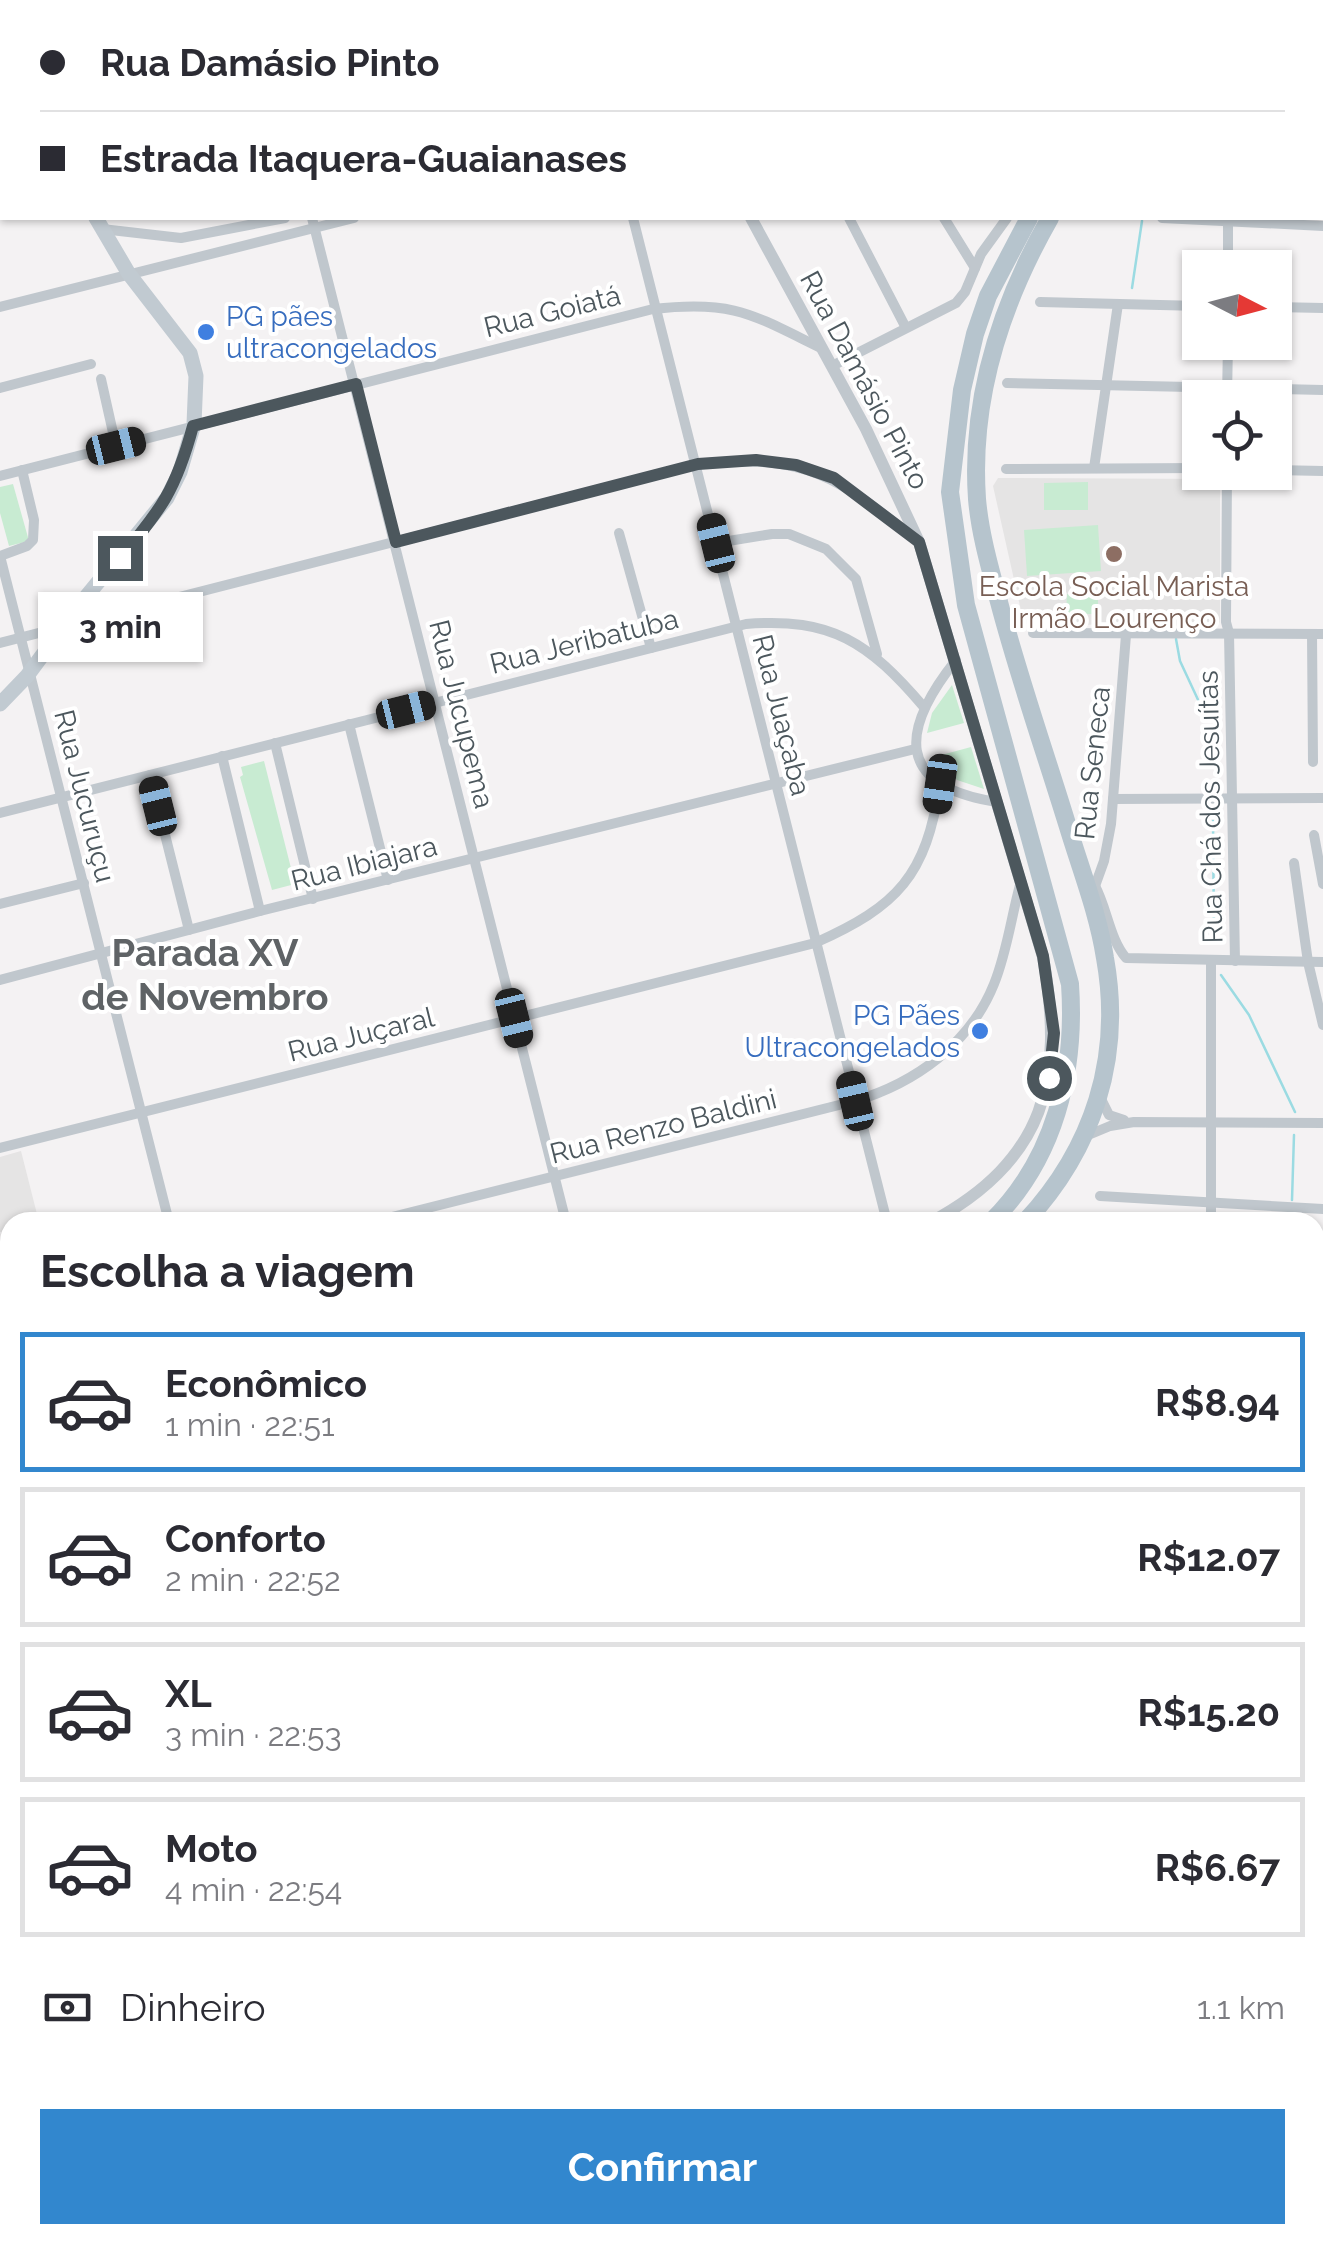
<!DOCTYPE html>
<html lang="pt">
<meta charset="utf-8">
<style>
:root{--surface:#fff;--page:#f7f7f7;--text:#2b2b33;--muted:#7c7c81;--line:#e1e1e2;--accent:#3287ce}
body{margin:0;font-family:Raleway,sans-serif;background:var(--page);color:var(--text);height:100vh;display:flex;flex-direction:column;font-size:38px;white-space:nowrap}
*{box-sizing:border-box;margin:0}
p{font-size:32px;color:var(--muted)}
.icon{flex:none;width:55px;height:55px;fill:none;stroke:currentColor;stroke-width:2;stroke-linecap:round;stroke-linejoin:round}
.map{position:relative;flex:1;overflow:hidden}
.side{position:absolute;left:0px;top:1212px;width:1325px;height:1032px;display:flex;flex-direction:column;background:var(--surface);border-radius:30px 30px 0 0;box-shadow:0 2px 8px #0004}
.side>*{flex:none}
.hud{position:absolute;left:0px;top:0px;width:1325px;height:220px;box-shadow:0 2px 8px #0004;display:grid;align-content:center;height:220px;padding:0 40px;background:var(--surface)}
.needle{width:65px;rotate:96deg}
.fabs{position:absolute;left:1182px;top:250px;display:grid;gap:20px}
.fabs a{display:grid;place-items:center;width:110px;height:110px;border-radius:0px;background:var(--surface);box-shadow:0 2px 8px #0004;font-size:50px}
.end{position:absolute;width:45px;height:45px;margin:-22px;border:12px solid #4c575d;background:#fff;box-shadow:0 0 0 5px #fff}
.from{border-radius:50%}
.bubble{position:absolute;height:70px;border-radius:0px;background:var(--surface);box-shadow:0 2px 8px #0004;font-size:32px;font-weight:700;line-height:70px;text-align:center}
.car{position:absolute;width:30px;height:60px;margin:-30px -15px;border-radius:12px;box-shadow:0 0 8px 2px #0007;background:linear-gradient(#222 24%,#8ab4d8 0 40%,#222 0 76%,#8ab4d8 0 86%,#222 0)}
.hud b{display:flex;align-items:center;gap:35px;height:95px;font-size:38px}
.hud b+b{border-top:2px solid var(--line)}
.hud i{width:25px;height:25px;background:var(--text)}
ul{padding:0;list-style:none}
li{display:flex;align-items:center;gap:30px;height:140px;margin:0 20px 15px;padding:0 20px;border:5px solid var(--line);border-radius:0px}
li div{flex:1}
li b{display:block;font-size:38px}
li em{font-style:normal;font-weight:700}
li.active{border-color:var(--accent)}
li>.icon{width:90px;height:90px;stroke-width:1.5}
h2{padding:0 40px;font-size:45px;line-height:120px}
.pay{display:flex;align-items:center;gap:25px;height:110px;padding:0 40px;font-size:38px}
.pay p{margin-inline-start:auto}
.primary-button{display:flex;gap:20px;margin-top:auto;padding:20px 40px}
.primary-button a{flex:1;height:115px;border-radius:0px;background:var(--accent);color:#fff;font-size:40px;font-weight:700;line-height:115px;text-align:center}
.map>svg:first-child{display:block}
.education{fill:#e5e4e4}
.green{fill:#c8ebd2}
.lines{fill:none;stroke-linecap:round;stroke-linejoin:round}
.stream{stroke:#9bdbe2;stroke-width:2.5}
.river{stroke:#9bdbe2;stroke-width:18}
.minor{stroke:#c0c7cd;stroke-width:10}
.tertiary{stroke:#c0c7cd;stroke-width:12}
.secondary{stroke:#c1cad1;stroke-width:15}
.primary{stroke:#b6c4cd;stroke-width:18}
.route{stroke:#4c575d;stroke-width:12}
.shop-dot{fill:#3f7fe0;stroke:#fff;stroke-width:4}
.education-dot{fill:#8d6e63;stroke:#fff;stroke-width:4}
.labels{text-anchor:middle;stroke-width:8;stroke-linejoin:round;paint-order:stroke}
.street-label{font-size:28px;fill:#4c575d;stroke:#fff}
.shop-label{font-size:28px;fill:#366cbe;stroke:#fff;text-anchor:start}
.education-label{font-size:28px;fill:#785e54;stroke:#fff}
.district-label{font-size:38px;font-weight:bold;fill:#5f6366;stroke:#fff}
</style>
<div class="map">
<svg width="1323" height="2243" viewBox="0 0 1323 2243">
<rect width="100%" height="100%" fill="#f4f2f3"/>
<g class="education">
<path d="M 998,478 L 1215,479 L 1220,485 L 1220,622 L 1216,626 L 1024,624 L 993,486 Z"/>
<path d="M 21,1151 L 39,1222 L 10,1222 L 10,1230 L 0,1232 L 0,1157 Z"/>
</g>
<g class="green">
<path d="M 1088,482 L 1088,510 L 1044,510 L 1044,483 Z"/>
<path d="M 13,484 L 29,541 L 9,546 L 0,513 L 0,487 Z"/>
<path d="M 1098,525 L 1101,571 L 1027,576 L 1024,530 Z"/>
<path d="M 1067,594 L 1098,595 L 1098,614 L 1066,614 Z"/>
<path d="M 952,685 L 964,723 L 927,733 L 932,713 Z"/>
<path d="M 971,747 L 984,789 L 957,780 L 934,757 Z"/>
<path d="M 264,761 L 295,884 L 272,890 L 240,777 L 243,775 L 241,767 Z"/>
<path d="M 743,2235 L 834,2235 L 840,2243 L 733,2243 Z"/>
</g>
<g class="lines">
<g class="stream">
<path d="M 1211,2 L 1211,0"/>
<path d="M 1132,288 L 1142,221"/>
<path d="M 1173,618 L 1175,631"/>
<path d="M 1176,639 L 1180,661 L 1200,704"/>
<path d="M 1213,821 L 1214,942"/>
<path d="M 1221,975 L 1249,1015 L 1295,1112"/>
<path d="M 1292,1200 L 1294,1135"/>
<path d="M 1291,1220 L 1292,1222"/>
<path d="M 1315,1288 L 1323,1311"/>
</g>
<g class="river">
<path d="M 1315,1652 L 1323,1652"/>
<path d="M 0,1793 L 10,1791"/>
</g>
<g class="minor">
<path d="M 715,0 L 716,2"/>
<path d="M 824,0 L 825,2"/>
<path d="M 1013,0 L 1014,2"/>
<path d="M 60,2 L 65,0"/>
<path d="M 781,2 L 785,0"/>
<path d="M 978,2 L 982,0"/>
<path d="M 1117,2 L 1117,0"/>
<path d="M 1229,2 L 1229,0"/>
<path d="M 0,138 L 2,138"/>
<path d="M 1322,146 L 1323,146"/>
<path d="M 312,218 L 566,1222"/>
<path d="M 633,218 L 887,1222"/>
<path d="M 849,218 L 905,326"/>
<path d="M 944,218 L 975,268"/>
<path d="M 1162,218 L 1323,226"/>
<path d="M 102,229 L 181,238 L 285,218"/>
<path d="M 1228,268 L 1228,218"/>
<path d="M 1040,302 L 1200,306"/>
<path d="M 0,307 L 354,218"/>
<path d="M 1275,307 L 1323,308"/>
<path d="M 832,366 L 956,303 L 965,292 L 981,254 L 1007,218"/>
<path d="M 101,379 L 116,446"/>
<path d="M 1007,383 L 1323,390"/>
<path d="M 0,388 L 91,364"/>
<path d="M 1227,398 L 1228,342"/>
<path d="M 1094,468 L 1118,304"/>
<path d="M 1006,469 L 1200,468"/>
<path d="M 1275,470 L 1323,471"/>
<path d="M 1227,472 L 1226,622 L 1229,633 L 1235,961"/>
<path d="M 0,476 L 653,309 C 734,300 751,314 821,348"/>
<path d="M 619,533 L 651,648"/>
<path d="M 716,543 L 772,534 L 789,534 L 826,549 L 856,579 L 877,654"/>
<path d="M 0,556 L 169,1222"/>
<path d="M 0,556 L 27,546 L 33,540 L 34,520 L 22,470"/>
<path d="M 1033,633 L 1323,634"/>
<path d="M 1312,634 L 1313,762"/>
<path d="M 0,643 L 698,464 C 805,453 838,476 918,542"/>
<path d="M 956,660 C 901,729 893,786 997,802"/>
<path d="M 349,724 L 388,880"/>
<path d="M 275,743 L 313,899"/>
<path d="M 222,756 L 260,911"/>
<path d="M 150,775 L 189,930"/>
<path d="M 1113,799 L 1323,798"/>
<path d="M 0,813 L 746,624 C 832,617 869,643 923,706"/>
<path d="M 1314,835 L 1323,884"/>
<path d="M 1294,863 L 1308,962 L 1323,1025"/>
<path d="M 1095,886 C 1107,908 1110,940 1126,958 L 1323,962"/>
<path d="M 1090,887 L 1095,886 L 1104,861 L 1111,824 L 1126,635"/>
<path d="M 0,904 L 84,883"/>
<path d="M 0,980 L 260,911 L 915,749"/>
<path d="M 1099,1095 L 1109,1115 L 1124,1120"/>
<path d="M 1086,1136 L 1110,1126 L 1134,1122 L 1323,1123"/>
<path d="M 0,1148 L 815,943 C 898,906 926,876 940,784"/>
<path d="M 1100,1196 L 1323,1209"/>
<path d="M 372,1222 L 855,1101 C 915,1083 970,1044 994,984 C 1007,952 1011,918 1020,885"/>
<path d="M 1211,1222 L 1211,961"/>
<path d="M 0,1316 L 10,1313"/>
<path d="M 1315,1428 L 1323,1429"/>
<path d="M 1315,1529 L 1323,1529"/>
<path d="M 0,1624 L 10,1622"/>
<path d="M 1315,1934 L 1323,1935"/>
<path d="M 1315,1947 L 1323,1980"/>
<path d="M 394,2235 L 398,2243"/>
<path d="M 1210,2235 L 1225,2243"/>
<path d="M 1167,2243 L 1172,2235"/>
<path d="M 1287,2243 L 1288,2235"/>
</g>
<g class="tertiary">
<path d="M 630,0 L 631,2"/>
<path d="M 751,218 L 866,429 L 919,542 L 1043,957 C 1065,1079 1046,1160 931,1222"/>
<path d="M 0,1482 L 10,1479"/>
<path d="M 1315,1724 L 1323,1725"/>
<path d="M 148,2243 L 152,2235"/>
<path d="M 720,2243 L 729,2235"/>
</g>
<g class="secondary">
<path d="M 34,0 L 35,2"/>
<path d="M 0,704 L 27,676 L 81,603 L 167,498 L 180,472 L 194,424 L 196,376 L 190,353 L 129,274 L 96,218"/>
</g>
<g class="primary">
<path d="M 1136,2 L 1136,0"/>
<path d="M 1153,2 L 1154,0"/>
<path d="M 991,1222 C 1055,1159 1076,1072 1070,984 L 966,605 L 950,492 L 962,390 L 975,334 L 988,296 L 1029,218"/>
<path d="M 1025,1222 C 1093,1149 1123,1058 1105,958 C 1098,913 1081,870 1068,827 C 1045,752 1019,678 999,602 C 990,568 980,534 977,499 C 970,398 1001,304 1050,218"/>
<path d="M 0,1597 L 10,1595"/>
<path d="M 0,1610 L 10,1608"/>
</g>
</g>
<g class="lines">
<path class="route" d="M 120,558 C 162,509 176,489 193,426 L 356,384 L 396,542 L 698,464 L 756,460 L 796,465 L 834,478 L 919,542 L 1043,956 L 1054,1033 L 1049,1078"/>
</g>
<g class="shop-dot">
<circle cx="206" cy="332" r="10"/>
<circle cx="980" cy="1031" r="10"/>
</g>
<circle class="education-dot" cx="1114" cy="554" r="10"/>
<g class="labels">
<g class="street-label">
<text transform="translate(552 311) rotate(-14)" y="10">Rua Goiatá</text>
<text transform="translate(865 380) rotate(62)" y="10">Rua Damásio Pinto</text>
<text transform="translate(584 641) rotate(-14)" y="10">Rua Jeribatuba</text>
<text transform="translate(462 714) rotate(76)" y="10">Rua Jucupema</text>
<text transform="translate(782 715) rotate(76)" y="10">Rua Juaçaba</text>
<text transform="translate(1092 763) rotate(-84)" y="10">Rua Seneca</text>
<text transform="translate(85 796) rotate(76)" y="10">Rua Jucuruçu</text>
<text transform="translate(1210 807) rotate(-91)" y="10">Rua Chá dos Jesuítas</text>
<text transform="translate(364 863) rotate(-14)" y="10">Rua Ibiajara</text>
<text transform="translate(361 1034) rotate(-14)" y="10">Rua Juçaral</text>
<text transform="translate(663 1126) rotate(-14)" y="10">Rua Renzo Baldini</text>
</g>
<g class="shop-label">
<text x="226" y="326">PG pães<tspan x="226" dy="32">ultracongelados</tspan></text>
<text x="960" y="1025" text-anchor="end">PG Pães<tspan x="960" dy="32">Ultracongelados</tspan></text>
</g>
<g class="education-label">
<text x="1114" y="596">Escola Social Marista<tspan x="1114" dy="32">Irmão Lourenço</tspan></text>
</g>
<g class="district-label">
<text x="205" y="966">Parada XV<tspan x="205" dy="44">de Novembro</tspan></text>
</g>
</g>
</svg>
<div class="fabs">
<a><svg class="needle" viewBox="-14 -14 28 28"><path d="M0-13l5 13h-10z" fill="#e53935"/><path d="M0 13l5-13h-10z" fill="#7c7c81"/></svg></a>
<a><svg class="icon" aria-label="locate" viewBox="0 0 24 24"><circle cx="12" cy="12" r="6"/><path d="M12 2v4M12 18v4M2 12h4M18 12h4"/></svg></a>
</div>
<i class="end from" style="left:1049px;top:1078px"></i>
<i class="end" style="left:120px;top:558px"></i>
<div class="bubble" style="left:38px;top:592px;width:165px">3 min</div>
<i class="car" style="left:116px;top:446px;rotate:76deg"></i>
<i class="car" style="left:716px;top:543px;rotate:346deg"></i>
<i class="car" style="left:406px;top:710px;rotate:76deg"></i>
<i class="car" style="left:940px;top:784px;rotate:188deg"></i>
<i class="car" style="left:158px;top:806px;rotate:346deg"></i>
<i class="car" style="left:514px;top:1018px;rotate:166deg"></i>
<i class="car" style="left:855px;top:1101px;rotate:347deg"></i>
<div class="hud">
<b><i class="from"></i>Rua Damásio Pinto</b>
<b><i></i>Estrada Itaquera-Guaianases</b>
</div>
<section class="side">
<h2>Escolha a viagem</h2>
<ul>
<li class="active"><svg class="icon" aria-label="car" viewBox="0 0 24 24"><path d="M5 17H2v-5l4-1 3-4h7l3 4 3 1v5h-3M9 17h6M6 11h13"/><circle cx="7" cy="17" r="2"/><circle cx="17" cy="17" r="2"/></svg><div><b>Econômico</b><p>1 min · 22:51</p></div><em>R$8.94</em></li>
<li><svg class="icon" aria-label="car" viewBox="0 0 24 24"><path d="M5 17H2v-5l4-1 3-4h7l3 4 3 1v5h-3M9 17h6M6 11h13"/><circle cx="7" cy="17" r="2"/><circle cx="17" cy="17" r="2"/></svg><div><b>Conforto</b><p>2 min · 22:52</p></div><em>R$12.07</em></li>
<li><svg class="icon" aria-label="car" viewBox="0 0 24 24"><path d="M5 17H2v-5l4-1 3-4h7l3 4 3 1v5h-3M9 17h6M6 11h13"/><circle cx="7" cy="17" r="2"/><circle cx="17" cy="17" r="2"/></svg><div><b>XL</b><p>3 min · 22:53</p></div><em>R$15.20</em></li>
<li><svg class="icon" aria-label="car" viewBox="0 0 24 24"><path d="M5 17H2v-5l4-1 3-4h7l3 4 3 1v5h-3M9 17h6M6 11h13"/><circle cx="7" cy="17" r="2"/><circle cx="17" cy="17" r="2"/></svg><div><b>Moto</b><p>4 min · 22:54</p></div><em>R$6.67</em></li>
</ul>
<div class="pay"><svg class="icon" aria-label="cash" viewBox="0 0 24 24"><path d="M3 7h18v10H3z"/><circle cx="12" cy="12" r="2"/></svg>Dinheiro<p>1.1 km</p></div>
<div class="primary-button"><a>Confirmar</a></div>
</section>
</div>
